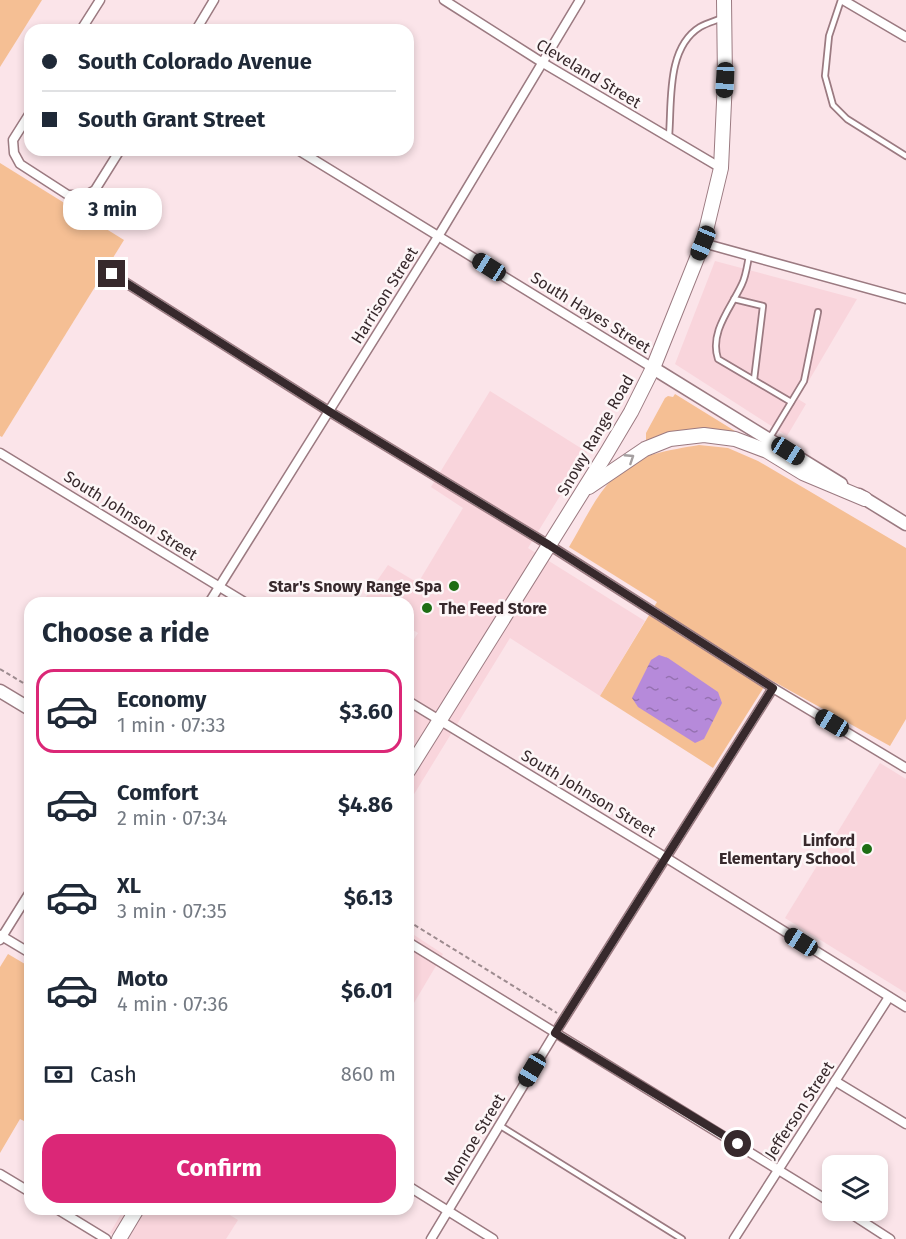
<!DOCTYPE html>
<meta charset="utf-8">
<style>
:root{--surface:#fff;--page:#f2f2f3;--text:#1f2937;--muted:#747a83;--line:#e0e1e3;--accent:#db2777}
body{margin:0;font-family:"Fira Sans",sans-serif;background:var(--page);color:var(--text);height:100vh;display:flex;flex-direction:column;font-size:22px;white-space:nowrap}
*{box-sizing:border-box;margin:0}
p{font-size:20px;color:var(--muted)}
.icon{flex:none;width:33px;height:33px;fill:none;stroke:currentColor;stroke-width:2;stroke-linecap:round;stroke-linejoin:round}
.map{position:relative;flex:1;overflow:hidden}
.sheet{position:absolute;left:24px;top:597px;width:390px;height:618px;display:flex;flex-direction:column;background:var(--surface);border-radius:18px;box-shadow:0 3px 9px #0003}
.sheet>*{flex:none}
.guide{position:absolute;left:24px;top:24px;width:390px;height:132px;border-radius:18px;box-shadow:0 3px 9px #0003;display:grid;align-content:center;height:132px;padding:0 18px;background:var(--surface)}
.buttons{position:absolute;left:822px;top:1155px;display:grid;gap:12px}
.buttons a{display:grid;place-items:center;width:66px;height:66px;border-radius:12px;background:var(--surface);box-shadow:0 3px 9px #0003;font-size:30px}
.end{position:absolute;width:27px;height:27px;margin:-14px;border:8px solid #37292c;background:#fff;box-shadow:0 0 0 3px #fff}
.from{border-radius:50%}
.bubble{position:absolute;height:42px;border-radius:18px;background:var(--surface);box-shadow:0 3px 9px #0003;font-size:20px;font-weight:700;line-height:42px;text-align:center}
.car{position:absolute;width:18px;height:36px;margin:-18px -9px;border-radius:8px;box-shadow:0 0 4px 2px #0007;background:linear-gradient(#222 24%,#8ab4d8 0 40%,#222 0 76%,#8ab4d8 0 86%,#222 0)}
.guide b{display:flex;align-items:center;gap:21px;height:57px;font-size:22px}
.guide b+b{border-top:2px solid var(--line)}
.guide i{width:15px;height:15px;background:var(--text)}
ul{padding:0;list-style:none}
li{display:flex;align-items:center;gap:18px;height:84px;margin:0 12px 9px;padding:0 6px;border:3px solid transparent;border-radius:18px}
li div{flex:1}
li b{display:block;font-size:22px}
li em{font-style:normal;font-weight:700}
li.active{border-color:var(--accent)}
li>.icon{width:54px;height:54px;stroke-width:1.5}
h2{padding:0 18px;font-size:27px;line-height:72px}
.pay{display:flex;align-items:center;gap:15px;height:66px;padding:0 18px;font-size:22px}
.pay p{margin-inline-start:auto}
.button{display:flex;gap:12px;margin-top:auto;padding:12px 18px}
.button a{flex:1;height:69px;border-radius:18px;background:var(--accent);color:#fff;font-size:24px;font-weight:700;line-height:69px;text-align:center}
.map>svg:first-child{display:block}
.built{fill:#f9d5dc}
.green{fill:#f5bf94}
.water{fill:url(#water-ripples)}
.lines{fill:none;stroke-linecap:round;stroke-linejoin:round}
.lane-casing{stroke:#9b7a81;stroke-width:8}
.street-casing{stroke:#9b7a81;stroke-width:11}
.secondary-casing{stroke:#9b7a81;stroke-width:15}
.primary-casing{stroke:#9b7a81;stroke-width:16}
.path{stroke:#9d8b8f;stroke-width:2;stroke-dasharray:4.5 3;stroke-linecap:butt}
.lane{stroke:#fff;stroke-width:4.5}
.street{stroke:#fff;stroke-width:8}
.secondary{stroke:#fff;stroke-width:12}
.primary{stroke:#fff;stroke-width:14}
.oneway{stroke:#a59fa0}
.route{stroke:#37292c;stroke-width:8}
.poi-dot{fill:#1e6e14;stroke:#fdf6f7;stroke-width:2}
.labels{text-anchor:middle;stroke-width:5;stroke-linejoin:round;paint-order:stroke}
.street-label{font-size:16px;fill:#37292c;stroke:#fdf6f7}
.poi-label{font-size:16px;font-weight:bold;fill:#37292c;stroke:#fdf6f7;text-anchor:end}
</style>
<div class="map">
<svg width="906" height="1239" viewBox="0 0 906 1239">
<defs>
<pattern id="water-ripples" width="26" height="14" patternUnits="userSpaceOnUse" patternTransform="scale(1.5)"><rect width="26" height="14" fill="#b68ada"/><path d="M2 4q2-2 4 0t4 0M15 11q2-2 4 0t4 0" fill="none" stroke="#9571b1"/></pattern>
</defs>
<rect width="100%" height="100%" fill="#fbe4e9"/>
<g class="built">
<path d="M 715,261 L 857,299 L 798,399 L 806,404 L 787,436 L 675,364 Z"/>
<path d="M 490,391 L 587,452 L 528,548 L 645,621 L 600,696 L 510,638 L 408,804 L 408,649 L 418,633 L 408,627 L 408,603 L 367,603 L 363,601 L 388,565 L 418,583 L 463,508 L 431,487 Z"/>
<path d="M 880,763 L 906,779 L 906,993 L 785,918 Z"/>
<path d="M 408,931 L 443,954 L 408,1013 Z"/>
<path d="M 124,1209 L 220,1209 L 238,1220 L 226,1239 L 120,1239 L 110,1233 Z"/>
</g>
<g class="green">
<path d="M 0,0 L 42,0 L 0,67 Z"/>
<path d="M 0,163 L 124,240 L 2,437 L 0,436 Z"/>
<path d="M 675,394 L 743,436 L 646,441 L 646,433 L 665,398 L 668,396 L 673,397 Z"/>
<path d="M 699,445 L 728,448 L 758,461 L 906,548 L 906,719 L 890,746 L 769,679 L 713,768 L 600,696 L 657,602 L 569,547 C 583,524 595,496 614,477 C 634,454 671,450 699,445 Z"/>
<path d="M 8,954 L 30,967 L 30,1124 L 20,1119 L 0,1153 L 0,967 Z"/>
</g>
<path class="water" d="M 659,655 L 668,658 L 718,692 L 722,703 L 704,739 L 695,743 L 638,707 L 632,698 L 651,660 Z"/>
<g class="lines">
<g class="lane-casing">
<g id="lane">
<path d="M 841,0 L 829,36 L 825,76 L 833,105 L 847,119 L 906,156"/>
<path d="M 669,136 C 672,102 666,48 700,27 C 707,23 715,21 722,18"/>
<path d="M 749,256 C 747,266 746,276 742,284 C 731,308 709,332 718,359 L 791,402"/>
<path d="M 734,299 L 763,306 L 754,380"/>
<path d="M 769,439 L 804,381 L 818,312"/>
<path d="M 499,1125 L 682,1239"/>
</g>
</g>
<g class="street-casing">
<g id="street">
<path d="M 444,0 L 543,63 L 721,168"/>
<path d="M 843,0 L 906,37"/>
<path d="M 81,30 L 100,0"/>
<path d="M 196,30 L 214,0"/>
<path d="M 30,113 L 13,140 L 14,153 L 20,164 L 68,195 L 86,195 L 95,190 L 120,150"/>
<path d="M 298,150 L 653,368"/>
<path d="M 703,243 L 906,299"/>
<path d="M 112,274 L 330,412 L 549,545 L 773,688 L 906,768"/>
<path d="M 0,453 L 246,603"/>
<path d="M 209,603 L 439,235 L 580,0"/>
<path d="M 408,701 L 665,857 L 906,1007"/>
<path d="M 0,935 L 30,953"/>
<path d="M 0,940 L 30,892"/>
<path d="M 408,942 L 832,1203"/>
<path d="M 835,1081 L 906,1124"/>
<path d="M 0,1174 L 30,1192"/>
<path d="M 408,1186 L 493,1239"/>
<path d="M 57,1209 L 106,1239"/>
<path d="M 845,1210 L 890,1239"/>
<path d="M 431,1239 L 555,1033 L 773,688"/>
<path d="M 734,1239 L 889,997"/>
</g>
</g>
<g class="secondary-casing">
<g id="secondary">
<path d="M 653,368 L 841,484"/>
<path d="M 859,495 L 906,524"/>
<path d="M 0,691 L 30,709"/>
</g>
</g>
<g class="primary-casing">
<g id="primary">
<path d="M 589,487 L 645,449 L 670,439 L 704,435 L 735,439 L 767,451 L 803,473 L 865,499"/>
<path d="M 408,771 L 606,454 L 631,412 L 653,368 L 703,243 L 721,168 L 725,80 L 724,0"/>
<path d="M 119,1239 L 137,1209"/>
</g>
</g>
<g class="path">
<path d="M 0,669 L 30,687"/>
<path d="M 408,921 L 557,1013"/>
</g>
<use href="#lane" class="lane"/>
<use href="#street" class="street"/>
<use href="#secondary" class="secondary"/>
<use href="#primary" class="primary"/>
</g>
<defs><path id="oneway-chevron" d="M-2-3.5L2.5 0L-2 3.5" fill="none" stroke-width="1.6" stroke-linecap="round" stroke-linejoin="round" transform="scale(1.5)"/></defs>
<use class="oneway" href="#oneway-chevron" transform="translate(630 458) rotate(-33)"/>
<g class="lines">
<path class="route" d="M 112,274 L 330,412 L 549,545 L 773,688 L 555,1033 L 738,1144"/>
</g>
<g class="poi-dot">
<circle cx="454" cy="586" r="6"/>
<circle cx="427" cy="608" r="6"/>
<circle cx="867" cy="849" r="6"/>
</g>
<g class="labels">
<g class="street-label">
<text transform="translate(589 73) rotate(31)" y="6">Cleveland Street</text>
<text transform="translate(384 295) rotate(-58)" y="6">Harrison Street</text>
<text transform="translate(591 312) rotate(32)" y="6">South Hayes Street</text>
<text transform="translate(595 435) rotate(-60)" y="6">Snowy Range Road</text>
<text transform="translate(131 515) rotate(32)" y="6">South Johnson Street</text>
<text transform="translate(589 793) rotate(31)" y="6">South Johnson Street</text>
<text transform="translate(799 1110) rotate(-57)" y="6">Jefferson Street</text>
<text transform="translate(474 1139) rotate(-59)" y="6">Monroe Street</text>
</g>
<g class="poi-label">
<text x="442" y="592">Star's Snowy Range Spa</text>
<text x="439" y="614" text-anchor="start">The Feed Store</text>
<text x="855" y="846">Linford<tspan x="855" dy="18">Elementary School</tspan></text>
</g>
</g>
</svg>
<div class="buttons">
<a><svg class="icon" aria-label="layers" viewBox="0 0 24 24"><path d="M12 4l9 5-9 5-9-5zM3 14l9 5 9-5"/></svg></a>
</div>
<i class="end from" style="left:738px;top:1144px"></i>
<i class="end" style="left:112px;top:274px"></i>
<div class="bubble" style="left:63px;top:188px;width:99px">3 min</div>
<i class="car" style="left:725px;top:80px;rotate:183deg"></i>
<i class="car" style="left:703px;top:243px;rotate:202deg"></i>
<i class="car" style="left:489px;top:267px;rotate:302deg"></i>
<i class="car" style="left:788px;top:451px;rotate:122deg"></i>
<i class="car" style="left:832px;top:723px;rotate:301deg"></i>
<i class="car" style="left:801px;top:942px;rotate:302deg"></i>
<i class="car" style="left:532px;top:1070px;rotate:211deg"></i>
<div class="guide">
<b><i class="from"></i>South Colorado Avenue</b>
<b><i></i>South Grant Street</b>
</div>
<section class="sheet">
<h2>Choose a ride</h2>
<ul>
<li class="active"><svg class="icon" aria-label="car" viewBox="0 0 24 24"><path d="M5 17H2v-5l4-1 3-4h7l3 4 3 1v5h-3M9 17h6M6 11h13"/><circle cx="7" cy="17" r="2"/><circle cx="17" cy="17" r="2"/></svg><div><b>Economy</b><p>1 min · 07:33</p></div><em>$3.60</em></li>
<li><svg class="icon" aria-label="car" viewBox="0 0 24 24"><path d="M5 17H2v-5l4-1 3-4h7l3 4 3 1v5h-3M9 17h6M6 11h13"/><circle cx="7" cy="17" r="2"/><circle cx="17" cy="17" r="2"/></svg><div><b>Comfort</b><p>2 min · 07:34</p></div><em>$4.86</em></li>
<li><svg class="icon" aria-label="car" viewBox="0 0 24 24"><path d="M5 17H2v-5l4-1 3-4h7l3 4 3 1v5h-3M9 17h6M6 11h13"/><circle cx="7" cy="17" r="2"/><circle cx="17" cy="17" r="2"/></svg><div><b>XL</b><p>3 min · 07:35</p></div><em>$6.13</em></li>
<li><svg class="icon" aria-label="car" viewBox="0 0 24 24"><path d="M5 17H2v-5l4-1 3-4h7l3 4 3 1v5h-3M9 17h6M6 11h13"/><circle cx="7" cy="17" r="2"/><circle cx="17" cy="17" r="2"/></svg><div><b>Moto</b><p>4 min · 07:36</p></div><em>$6.01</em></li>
</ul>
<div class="pay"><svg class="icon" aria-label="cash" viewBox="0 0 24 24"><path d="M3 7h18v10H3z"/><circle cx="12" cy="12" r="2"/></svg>Cash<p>860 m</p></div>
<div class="button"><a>Confirm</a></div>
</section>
</div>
